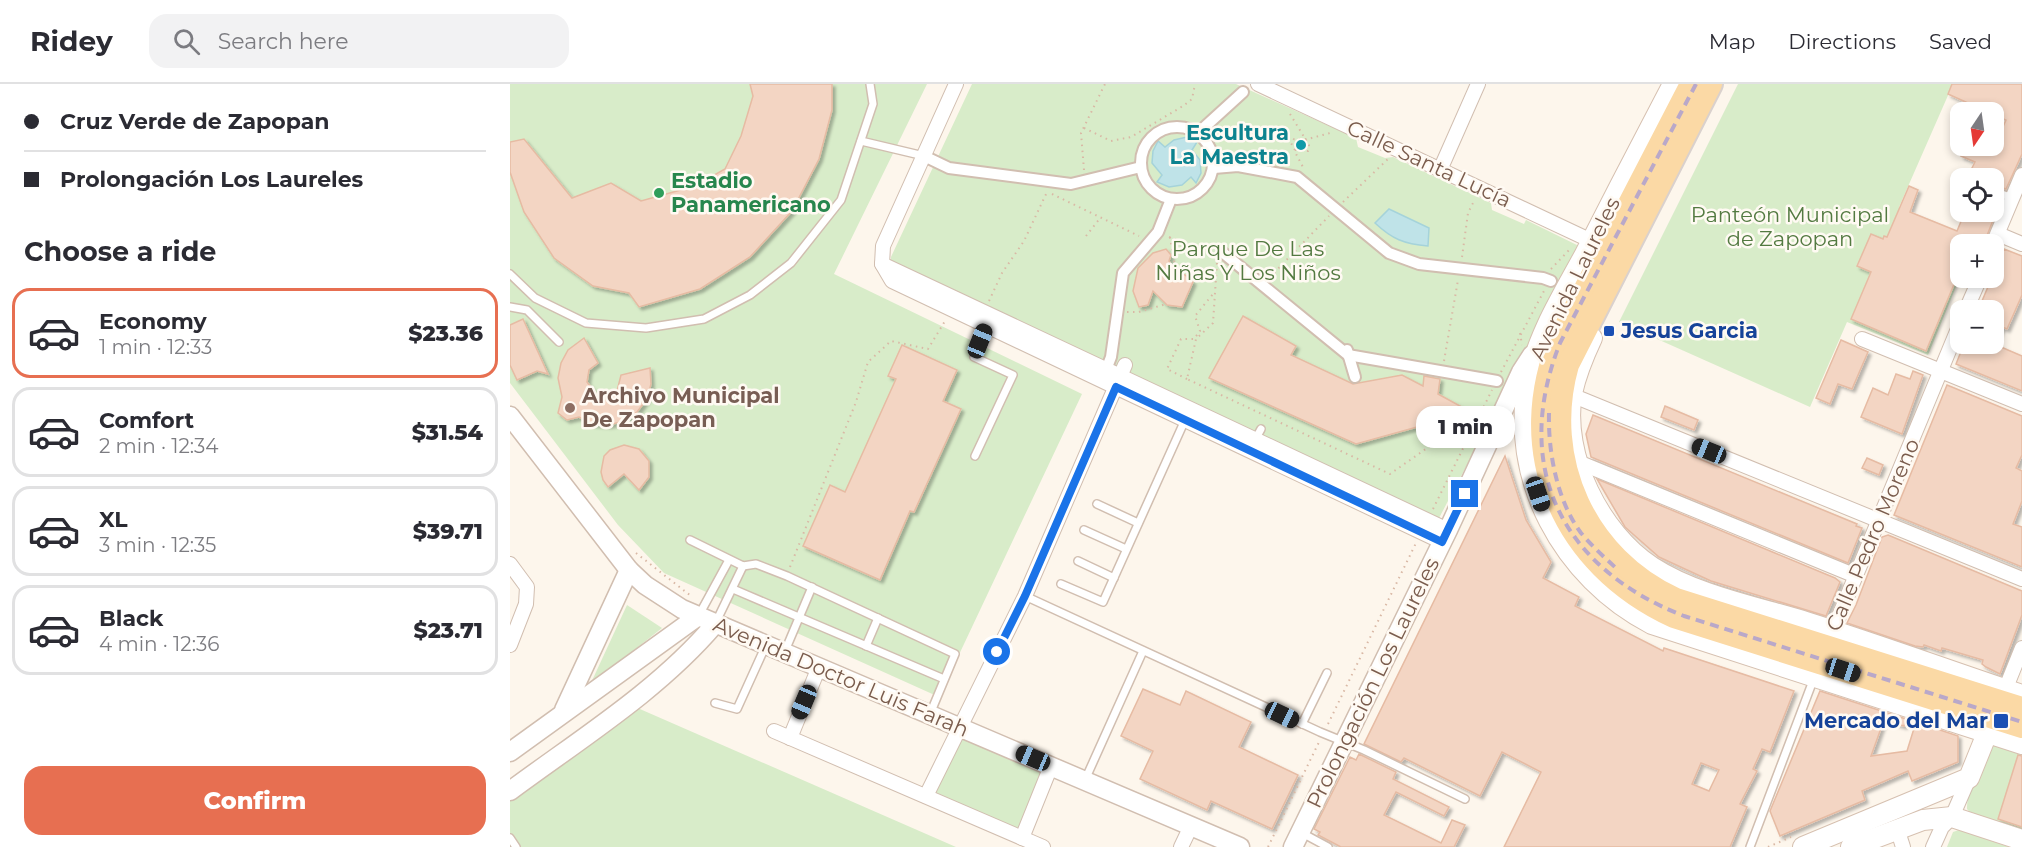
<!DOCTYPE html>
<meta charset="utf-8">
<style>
:root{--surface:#fff;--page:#f2f2f3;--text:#2b2b33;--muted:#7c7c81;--line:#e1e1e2;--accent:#e76f51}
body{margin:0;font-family:Montserrat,sans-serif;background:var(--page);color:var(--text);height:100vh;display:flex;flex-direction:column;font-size:22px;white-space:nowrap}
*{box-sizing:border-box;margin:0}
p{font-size:20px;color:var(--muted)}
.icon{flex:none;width:33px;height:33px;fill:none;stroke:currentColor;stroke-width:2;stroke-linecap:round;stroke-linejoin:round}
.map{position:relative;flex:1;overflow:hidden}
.side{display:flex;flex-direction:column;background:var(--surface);width:510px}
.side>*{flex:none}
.top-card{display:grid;align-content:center;height:132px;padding:0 24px;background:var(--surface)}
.needle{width:39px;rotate:193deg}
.controls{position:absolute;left:1440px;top:18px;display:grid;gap:12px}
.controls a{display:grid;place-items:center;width:54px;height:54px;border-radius:12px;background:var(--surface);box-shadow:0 3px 9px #0003;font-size:30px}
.end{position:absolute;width:27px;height:27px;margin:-14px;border:8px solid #1a73e8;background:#fff;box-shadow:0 0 0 3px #fff}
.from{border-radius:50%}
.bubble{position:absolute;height:42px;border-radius:18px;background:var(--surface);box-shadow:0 3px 9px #0003;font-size:20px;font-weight:800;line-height:42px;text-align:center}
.car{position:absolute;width:18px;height:36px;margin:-18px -9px;border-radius:8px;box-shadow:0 0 4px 2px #0007;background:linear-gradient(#222 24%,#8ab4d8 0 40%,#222 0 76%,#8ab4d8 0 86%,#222 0)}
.top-card b{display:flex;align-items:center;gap:21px;height:57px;font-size:22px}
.top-card b+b{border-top:2px solid var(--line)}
.top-card i{width:15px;height:15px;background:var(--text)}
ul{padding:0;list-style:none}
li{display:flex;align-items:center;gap:18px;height:90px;margin:0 12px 9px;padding:0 12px;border:3px solid var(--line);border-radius:18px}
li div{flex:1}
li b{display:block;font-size:22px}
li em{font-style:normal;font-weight:800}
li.selected{border-color:var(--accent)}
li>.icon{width:54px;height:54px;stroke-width:1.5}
h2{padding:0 24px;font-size:27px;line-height:72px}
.cta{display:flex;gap:12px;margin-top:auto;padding:12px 24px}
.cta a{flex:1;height:69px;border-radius:18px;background:var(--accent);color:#fff;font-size:24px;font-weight:800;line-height:69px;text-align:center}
header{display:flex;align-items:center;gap:36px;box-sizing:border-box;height:84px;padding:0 30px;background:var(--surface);border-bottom:2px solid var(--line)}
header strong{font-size:28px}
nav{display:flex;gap:33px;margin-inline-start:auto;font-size:21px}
.search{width:420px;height:54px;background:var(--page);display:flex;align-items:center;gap:15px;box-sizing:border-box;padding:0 21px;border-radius:18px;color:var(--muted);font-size:22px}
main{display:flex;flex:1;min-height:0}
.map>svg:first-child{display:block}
.green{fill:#d8ecc9}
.water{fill:#bfe3e8;stroke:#a5d3da;stroke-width:1.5}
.building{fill:#f3d5c3;stroke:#e6bba3;stroke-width:1.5;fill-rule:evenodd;filter:url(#shadow)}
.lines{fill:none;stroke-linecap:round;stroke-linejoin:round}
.service-casing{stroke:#d1beb0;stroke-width:10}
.pedestrian-casing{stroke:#d1beb0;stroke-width:14}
.minor-casing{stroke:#d1beb0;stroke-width:16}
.tertiary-casing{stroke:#d1beb0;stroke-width:21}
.secondary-casing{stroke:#d6c0b0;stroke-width:22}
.primary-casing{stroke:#dad1cd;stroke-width:26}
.path{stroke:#d9b8a5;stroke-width:2;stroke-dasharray:1.5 4.5;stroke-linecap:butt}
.service{stroke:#fff;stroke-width:7}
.pedestrian{stroke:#fff;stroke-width:10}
.minor{stroke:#fff;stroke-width:14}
.tertiary{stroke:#fff;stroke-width:18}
.secondary{stroke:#fff;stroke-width:20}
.primary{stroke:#fbd9a5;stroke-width:22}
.rail{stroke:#b9a8c9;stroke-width:4;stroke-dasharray:9 6;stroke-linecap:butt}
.route{stroke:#1a73e8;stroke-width:8}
.culture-dot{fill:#0f9aa8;stroke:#fffaf3;stroke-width:2}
.leisure-dot{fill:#2e9e5b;stroke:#fffaf3;stroke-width:2}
.transit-dot{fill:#1a4fb4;stroke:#fffaf3;stroke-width:2}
.education-dot{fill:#8d6e63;stroke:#fffaf3;stroke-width:2}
.labels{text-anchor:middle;stroke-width:5;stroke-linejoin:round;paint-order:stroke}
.culture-label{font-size:21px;font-weight:bold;fill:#0d838f;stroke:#fffaf3;text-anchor:end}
.street-label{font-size:21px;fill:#7a5c4d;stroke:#fffaf3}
.leisure-label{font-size:21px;font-weight:bold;fill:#27864d;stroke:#fffaf3;text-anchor:start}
.park-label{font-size:21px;fill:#537a41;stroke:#fffaf3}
.transit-label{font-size:21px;font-weight:bold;fill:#164399;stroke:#fffaf3;text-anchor:start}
.education-label{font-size:21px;font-weight:bold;fill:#785e54;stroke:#fffaf3;text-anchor:start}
</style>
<header>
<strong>Ridey</strong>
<div class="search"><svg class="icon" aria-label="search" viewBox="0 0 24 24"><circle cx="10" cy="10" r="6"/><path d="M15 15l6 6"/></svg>Search here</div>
<nav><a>Map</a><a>Directions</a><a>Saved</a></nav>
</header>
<main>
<section class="side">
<div class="top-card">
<b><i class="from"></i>Cruz Verde de Zapopan</b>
<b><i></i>Prolongación Los Laureles</b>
</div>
<h2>Choose a ride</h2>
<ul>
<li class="selected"><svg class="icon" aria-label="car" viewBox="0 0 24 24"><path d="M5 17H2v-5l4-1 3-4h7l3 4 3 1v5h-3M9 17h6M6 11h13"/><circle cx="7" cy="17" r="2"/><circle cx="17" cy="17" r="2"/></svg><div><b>Economy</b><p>1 min · 12:33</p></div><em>$23.36</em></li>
<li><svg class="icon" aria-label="car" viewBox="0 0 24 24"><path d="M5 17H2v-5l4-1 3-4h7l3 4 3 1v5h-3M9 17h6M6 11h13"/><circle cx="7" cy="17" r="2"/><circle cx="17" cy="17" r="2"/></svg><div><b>Comfort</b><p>2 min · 12:34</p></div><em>$31.54</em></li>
<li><svg class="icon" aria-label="car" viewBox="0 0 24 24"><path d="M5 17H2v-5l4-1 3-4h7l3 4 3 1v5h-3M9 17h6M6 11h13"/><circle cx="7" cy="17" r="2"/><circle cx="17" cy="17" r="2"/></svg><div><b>XL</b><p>3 min · 12:35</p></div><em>$39.71</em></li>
<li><svg class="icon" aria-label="car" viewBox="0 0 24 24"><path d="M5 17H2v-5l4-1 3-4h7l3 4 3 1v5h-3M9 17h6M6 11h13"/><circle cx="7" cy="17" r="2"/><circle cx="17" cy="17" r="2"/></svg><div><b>Black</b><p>4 min · 12:36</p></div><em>$23.71</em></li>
</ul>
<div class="cta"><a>Confirm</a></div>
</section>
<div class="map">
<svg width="1512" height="763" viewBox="0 0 1512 763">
<defs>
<filter id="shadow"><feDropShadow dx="3" dy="3" stdDeviation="1.5" flood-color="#0004"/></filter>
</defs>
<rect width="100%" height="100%" fill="#fdf6ec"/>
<g class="green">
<path d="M 0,0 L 417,0 L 324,190 L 572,310 L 429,613 L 154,489 L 108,441 L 0,299 Z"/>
<path d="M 462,0 L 726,0 L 846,54 L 848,63 L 875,74 L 883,73 L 981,119 L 982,126 L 1014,140 L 1016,136 L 1069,162 L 1069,168 L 928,436 L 381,183 L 381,173 Z"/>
<path d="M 1228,0 L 1443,0 L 1389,123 L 1466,155 L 1464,160 L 1450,160 L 1450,193 L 1418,271 L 1337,238 L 1300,323 L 1109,238 Z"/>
<path d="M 117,521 L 152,544 L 80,601 Z"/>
<path d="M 123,622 L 446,763 L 0,763 L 0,713 Z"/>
<path d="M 448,649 L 533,686 L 508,745 L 423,709 Z"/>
<path d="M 1486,660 L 1512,669 L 1512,750 L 1464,733 L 1457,725 C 1456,709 1472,668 1486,660 Z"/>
<path d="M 1449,746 L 1499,763 L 1437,763 L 1443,748 Z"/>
</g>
<g class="water">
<path d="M 677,53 L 687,58 L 682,66 L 690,76 L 691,89 L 686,99 L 681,93 L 672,101 L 659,103 L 647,98 L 652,91 L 642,79 L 643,67 L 648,57 L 655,63 L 664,56 Z"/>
<path d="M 879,125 L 919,144 L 918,162 C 894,160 882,155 865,139 Z"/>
</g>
<g class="building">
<path d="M 240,0 L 322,0 L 322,26 L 309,75 L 282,127 L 240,173 L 190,205 L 129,223 L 119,209 L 83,202 L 44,174 L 14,128 L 0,88 L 0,58 L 14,55 L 62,114 L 101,99 L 131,117 L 185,102 L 215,85 L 231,52 L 243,12 Z"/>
<path d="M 1442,0 L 1512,0 L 1512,70 L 1496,105 L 1484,101 L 1484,94 L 1473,94 L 1460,88 L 1465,78 L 1451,72 L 1456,62 L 1484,62 L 1496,36 L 1438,10 Z"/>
<path d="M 1399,102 L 1408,106 L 1400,128 L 1447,147 L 1455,128 L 1484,128 L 1484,113 L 1491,116 L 1476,154 L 1473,157 L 1464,153 L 1461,160 L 1450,160 L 1450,186 L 1416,267 L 1341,235 L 1361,188 L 1347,182 L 1361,150 L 1373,155 L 1374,152 L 1377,153 Z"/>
<path d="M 656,165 L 661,171 L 659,177 L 664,188 L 675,191 L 683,198 L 672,223 L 657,221 L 643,207 L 638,221 L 629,223 L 623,207 L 628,184 L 643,169 Z"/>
<path d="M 1494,165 L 1512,172 L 1512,211 L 1497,245 L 1492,243 L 1484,260 L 1512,272 L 1512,307 L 1446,280 L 1454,260 L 1484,260 L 1484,226 L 1473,226 L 1477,218 L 1472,217 Z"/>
<path d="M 733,232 L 786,262 L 781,271 L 843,300 L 892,291 L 913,302 L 914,292 L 930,295 L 928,310 L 961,328 L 846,360 L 699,294 Z"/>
<path d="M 13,235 L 38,290 L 27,287 L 7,296 L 0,281 L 0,241 Z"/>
<path d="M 74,254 L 88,279 L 79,286 L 77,298 L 87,311 L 98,312 L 107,307 L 111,291 L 140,284 L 141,300 L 137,315 L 127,328 L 114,337 L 99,341 L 83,340 L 69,333 L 57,336 L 48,329 L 52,313 L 48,294 L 51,279 L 58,266 Z"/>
<path d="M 1331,256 L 1358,268 L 1342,305 L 1328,300 L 1320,320 L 1306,314 Z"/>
<path d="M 392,261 L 447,286 L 433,317 L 451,325 L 404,428 L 400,427 L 370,496 L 293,462 L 320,401 L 335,408 L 386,295 L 378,292 Z"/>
<path d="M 1403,287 L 1413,291 L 1392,350 L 1351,333 L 1363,304 L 1378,311 L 1386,290 L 1400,295 Z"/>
<path d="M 1437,301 L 1512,332 L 1512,371 L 1506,384 L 1512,387 L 1512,417 L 1503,440 L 1512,443 L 1512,483 L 1384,431 Z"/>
<path d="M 1155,322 L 1188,336 L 1184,346 L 1151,333 Z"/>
<path d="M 1083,331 L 1347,440 L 1346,442 L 1352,444 L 1338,479 L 1081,373 L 1076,350 Z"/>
<path d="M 114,361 L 129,365 L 139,377 L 139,393 L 129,406 L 114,390 L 98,403 L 93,396 L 91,388 L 94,372 L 100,366 Z"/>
<path d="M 995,372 L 1016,436 L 1041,478 L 1033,494 L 1069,513 L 1065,522 L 1153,567 L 1154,564 L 1284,607 L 1260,668 L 1252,665 L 1243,685 L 1247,687 L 1230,720 L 1237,723 L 1220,763 L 994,763 L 1031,688 L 992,668 L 970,712 L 894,674 L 891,678 L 854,660 ZM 1191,679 L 1209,686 L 1199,707 L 1182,700 Z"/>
<path d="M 1357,374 L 1373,381 L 1369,391 L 1352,384 Z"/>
<path d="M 1087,395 L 1325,494 L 1330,498 L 1316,532 L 1201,497 L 1149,473 L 1115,443 Z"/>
<path d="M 1378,451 L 1512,507 L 1512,531 L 1490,590 L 1476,583 L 1472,580 L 1473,576 L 1432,564 L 1431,567 L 1414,561 L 1413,563 L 1405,562 L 1337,539 L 1346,521 L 1372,453 Z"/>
<path d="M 633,605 L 670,621 L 676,607 L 741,638 L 729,663 L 788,691 L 762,745 L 701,717 L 697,726 L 630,695 L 643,667 L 611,652 Z"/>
<path d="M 1310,607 L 1396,635 L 1394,642 L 1374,636 L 1361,672 L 1397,667 L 1406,638 L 1448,652 L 1448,678 L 1402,697 L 1398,687 L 1352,707 L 1355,716 L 1270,752 L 1260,727 Z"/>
<path d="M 849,670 L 886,688 L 883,695 L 939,723 L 934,732 L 886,708 L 874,731 L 931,759 L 942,736 L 955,741 L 944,763 L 831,763 L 808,751 L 810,748 L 804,745 L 840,673 L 846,676 Z"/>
<path d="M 1508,671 L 1512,672 L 1512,743 L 1488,735 Z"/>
</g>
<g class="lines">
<g class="service-casing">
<g id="service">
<path d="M 351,57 L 414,72"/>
<path d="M 1452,94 L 1454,94"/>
<path d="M 1484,107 L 1502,114"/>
<path d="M 0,190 L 25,214 L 76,239 L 136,244 L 194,235 L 240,211 L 281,179 L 331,116 L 363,20 L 360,0"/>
<path d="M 0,223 L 17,226 L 49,258"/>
<path d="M 745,356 L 751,345"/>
<path d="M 465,372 L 503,291 L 464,273 L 476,242"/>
<path d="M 587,420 L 628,439"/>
<path d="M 574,446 L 616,465"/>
<path d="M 180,456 L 233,482 L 246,480 L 277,492 L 445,570 L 420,630"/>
<path d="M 568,477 L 604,494"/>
<path d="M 551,500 L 593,518 L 675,336"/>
<path d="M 223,505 L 434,595"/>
<path d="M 515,512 L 810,648 L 854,666 L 955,715"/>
<path d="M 189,531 L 219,476"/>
<path d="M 206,538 L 233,482"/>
<path d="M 356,562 L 368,534"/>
<path d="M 275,567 L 302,503"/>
<path d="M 205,619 L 227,625 L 256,561"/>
<path d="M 792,640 L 817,589"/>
<path d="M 575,696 L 633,567"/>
<path d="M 792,749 L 818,763"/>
<path d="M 0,754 L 6,763"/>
<path d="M 1240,763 L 1304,594"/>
</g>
</g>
<g class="pedestrian-casing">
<g id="pedestrian">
<circle cx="667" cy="79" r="36"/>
<path d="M 688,49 L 733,8"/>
<path d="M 414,72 L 439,84 L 561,100 L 631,83"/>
<path d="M 704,84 L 728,82 L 787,93 L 879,169 L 909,180 L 1033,194 L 1041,197"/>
<path d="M 712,168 L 838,271 L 987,297"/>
<path d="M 837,266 L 845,293"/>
<path d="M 596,286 L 601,273 L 613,189 L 648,148 L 661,115"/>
</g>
</g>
<g class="minor-casing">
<g id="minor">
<path d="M 446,0 L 373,162 L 372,180 L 382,197 L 932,458"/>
<path d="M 748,0 L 1088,160"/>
<path d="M 930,86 L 968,0"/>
<path d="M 1488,150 L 1512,160"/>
<path d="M 1483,160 L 1512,91"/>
<path d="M 372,180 L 938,446"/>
<path d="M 1456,226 L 1470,194"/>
<path d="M 1352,255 L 1512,320"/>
<path d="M 1054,308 L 1512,495"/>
<path d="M 1068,378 L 1346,492"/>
<path d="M 0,480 L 17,503 L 16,520 L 0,561"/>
<path d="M 1320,554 L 1450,240"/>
<path d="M 1495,606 L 1512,564"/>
<path d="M 264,647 L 533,763"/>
<path d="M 280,654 L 309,583"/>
<path d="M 416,712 L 515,512 L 615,281"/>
<path d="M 1387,744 L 1393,763"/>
<path d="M 512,754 L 541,682"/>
<path d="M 671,763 L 681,742"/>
<path d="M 1423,763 L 1432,743 L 1442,733 L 1459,694"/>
</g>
</g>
<g class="tertiary-casing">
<g id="tertiary">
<path d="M 0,332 L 119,486 L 135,501 L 172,525 L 730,763"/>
<path d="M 54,626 L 119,486"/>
<path d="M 0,668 L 187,533"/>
<path d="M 0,707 C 70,655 148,607 205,540"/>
<path d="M 783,763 L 938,446 L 1011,288 L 1022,271"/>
</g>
</g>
<g class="secondary-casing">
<g id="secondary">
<path d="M 1163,0 C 1133,57 1104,113 1075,170 C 1054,209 1028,250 1019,294 C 998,394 1053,494 1142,540 L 1512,660"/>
<path d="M 1082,254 C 1074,271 1066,291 1062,309 C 1051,372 1090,449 1142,483 C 1185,511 1247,523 1296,538 C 1369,561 1440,587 1512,611"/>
<path d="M 1293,763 L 1459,694 L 1482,637"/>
<path d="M 1341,763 L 1413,736 L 1442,733 L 1512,756"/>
</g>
</g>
<g class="primary-casing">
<g id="primary">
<path d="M 1181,0 L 1051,251 C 1002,366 1051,481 1164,533 L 1512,643"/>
<path d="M 1201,0 L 1058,281 C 1031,376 1076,474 1166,515 L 1512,624"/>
</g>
</g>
<g class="path">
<path d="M 780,30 L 799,61 L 798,67 L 785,66 L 785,68 L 794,85"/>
<path d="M 574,44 L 601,57 L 621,53 L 673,22 L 682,15 L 685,0"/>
<path d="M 785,66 L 781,59 L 784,55 L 798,55 L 820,49"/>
<path d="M 574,86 L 571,49 L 595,0"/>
<path d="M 542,110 L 629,152"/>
<path d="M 833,118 L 879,74"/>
<path d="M 576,152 L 591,133"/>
<path d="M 659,153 L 694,167"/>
<path d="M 660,153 L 666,188"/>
<path d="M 952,173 L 958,129 L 965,115"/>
<path d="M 707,179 L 703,239 L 686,255 L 677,295 L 880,390 L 943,346 L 965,341"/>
<path d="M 1041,185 L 1060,165"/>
<path d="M 760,193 L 819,132"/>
<path d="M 479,217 L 492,189 L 514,157 L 537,108"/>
<path d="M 617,228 L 629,228 L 656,220"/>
<path d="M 1010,249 L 1012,261"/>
<path d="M 934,277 L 948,196"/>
<path d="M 991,288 L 1035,205"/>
<path d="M 677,295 L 657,285 L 671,255 L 684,255 L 690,247 L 685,232 L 703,210"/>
<path d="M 923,425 L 982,306"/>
<path d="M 126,469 L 181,512"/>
<path d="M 280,483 L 346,318 L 358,278 L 381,257 L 418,265 L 435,237"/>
<path d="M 818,640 L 906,459"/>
<path d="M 758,763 L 810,656"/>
<path d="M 1258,763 L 1281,753"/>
</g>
<use href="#service" class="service"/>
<use href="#pedestrian" class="pedestrian"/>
<use href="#minor" class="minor"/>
<use href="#tertiary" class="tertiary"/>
<use href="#secondary" class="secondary"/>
<use href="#primary" class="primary"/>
<g class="rail">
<path d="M 1186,0 L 1050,259 C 1001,383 1051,484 1174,532 L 1512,638"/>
<path d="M 1039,329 C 1038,368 1047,417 1071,449 C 1082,462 1095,474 1107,485"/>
</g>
</g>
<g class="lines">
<path class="route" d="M 487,568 L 515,512 L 606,303 L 932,458 L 955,410"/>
</g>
<circle class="culture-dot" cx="791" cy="61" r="6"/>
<circle class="leisure-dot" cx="149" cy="109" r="6"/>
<g class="transit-dot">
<rect x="1093" y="241" width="12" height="12" rx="3"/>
<rect x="1483" y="629" width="16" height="16" rx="3"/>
</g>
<circle class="education-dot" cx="60" cy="324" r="6"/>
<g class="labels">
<g class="culture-label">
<text x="779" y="56">Escultura<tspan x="779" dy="24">La Maestra</tspan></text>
</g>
<g class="street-label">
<text transform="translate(919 80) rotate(25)" y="7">Calle Santa Lucía</text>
<text transform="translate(1065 195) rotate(-64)" y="7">Avenida Laureles</text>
<text transform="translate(1363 451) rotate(-67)" y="7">Calle Pedro Moreno</text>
<text transform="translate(331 593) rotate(23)" y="7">Avenida Doctor Luis Farah</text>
<text transform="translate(863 599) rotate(-64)" y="7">Prolongación Los Laureles</text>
</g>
<g class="leisure-label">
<text x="161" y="104">Estadio<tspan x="161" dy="24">Panamericano</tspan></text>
</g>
<g class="park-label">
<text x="1280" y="138">Panteón Municipal<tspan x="1280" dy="24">de Zapopan</tspan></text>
<text x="738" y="172">Parque De Las<tspan x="738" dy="24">Niñas Y Los Niños</tspan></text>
</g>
<g class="transit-label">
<text x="1111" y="254">Jesus Garcia</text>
<text x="1478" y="644" text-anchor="end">Mercado del Mar</text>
</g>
<g class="education-label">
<text x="72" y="319">Archivo Municipal<tspan x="72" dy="24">De Zapopan</tspan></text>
</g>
</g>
</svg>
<div class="controls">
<a><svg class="needle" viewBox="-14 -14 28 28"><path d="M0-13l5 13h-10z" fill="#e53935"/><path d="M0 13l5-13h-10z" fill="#7c7c81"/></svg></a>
<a><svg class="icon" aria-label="locate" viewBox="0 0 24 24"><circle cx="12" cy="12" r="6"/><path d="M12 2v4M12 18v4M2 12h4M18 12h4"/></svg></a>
<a>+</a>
<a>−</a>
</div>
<i class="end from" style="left:487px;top:568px"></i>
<i class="end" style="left:955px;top:410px"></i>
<div class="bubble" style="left:906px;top:322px;width:99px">1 min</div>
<i class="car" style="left:470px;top:257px;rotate:22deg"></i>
<i class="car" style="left:1199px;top:367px;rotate:292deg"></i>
<i class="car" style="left:1028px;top:410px;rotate:161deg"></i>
<i class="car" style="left:1333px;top:586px;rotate:108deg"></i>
<i class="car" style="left:294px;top:618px;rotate:203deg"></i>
<i class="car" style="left:772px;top:631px;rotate:115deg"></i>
<i class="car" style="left:523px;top:674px;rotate:293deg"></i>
</div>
</main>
